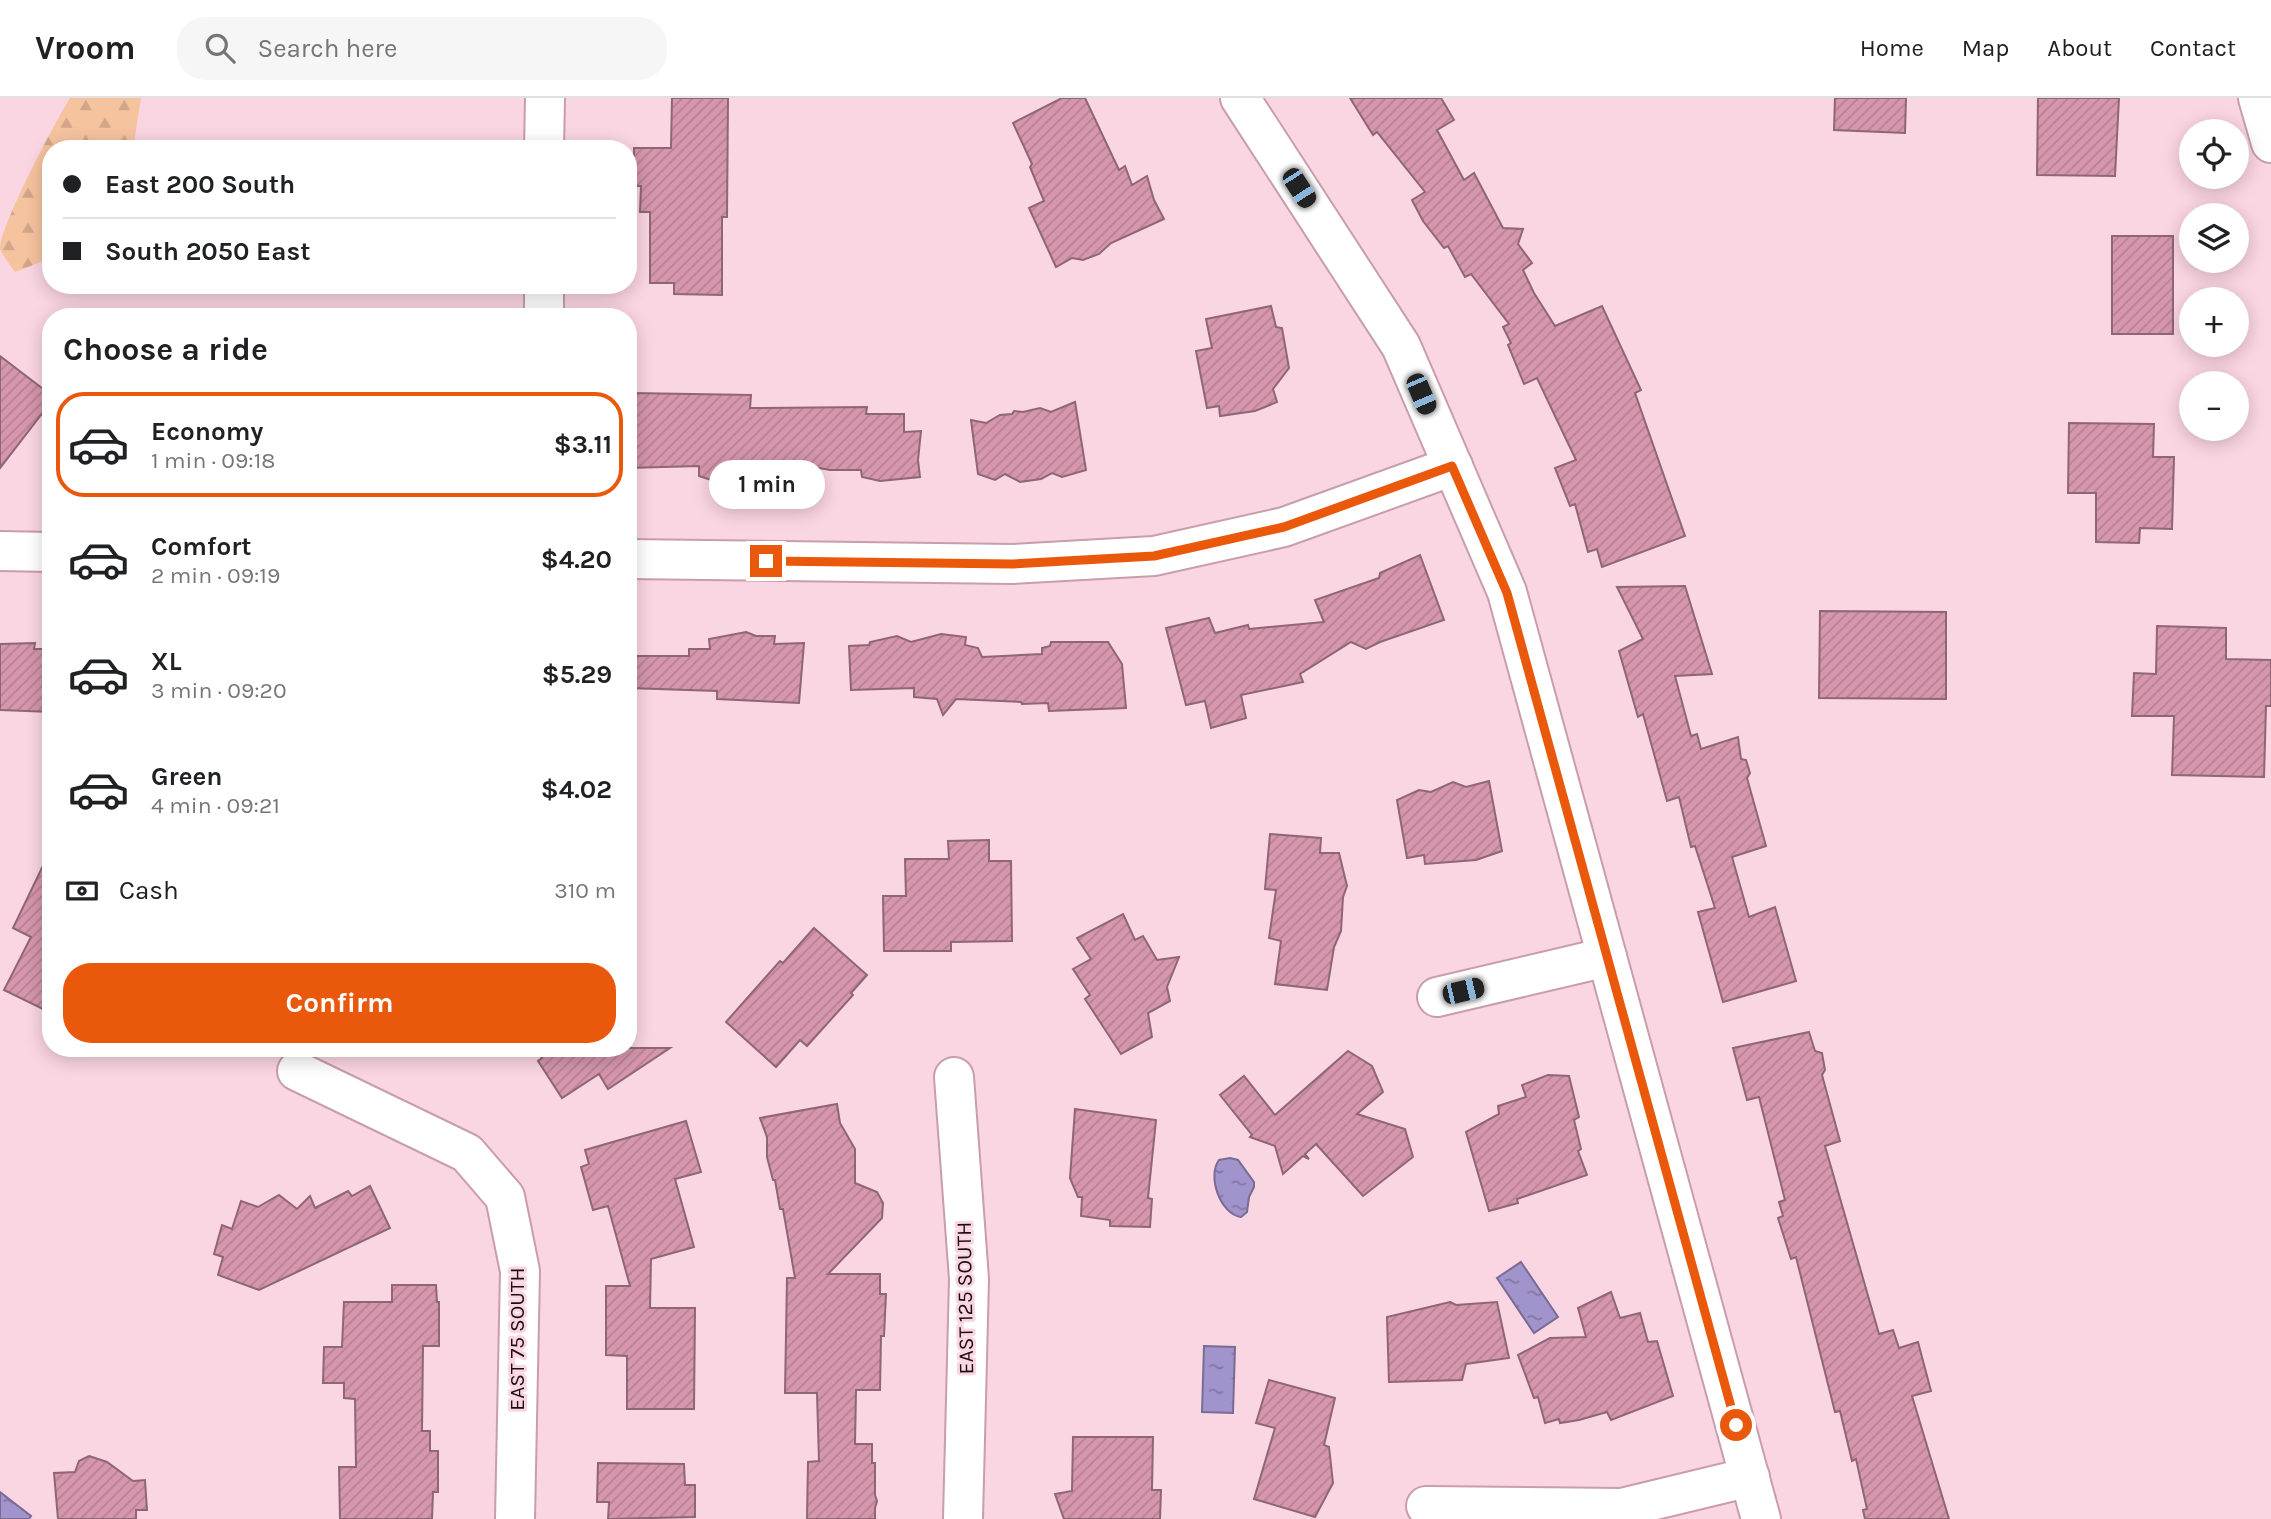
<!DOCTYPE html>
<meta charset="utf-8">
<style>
:root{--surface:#fff;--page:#f6f6f6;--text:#202124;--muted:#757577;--line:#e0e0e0;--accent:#ea580c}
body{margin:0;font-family:Karla,sans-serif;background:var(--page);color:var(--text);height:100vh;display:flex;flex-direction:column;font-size:26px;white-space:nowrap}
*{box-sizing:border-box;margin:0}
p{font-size:23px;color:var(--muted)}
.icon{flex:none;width:38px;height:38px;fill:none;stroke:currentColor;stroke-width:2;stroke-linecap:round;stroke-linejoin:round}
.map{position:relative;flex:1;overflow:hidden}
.details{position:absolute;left:42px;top:210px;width:595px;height:749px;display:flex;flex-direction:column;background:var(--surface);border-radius:28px;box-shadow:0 4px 18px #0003}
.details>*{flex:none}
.top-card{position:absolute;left:42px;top:42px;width:595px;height:154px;border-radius:28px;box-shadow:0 4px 18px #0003;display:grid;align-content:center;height:154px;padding:0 21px;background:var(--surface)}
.buttons{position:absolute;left:2179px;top:21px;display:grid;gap:14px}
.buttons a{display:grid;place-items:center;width:70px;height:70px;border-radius:50%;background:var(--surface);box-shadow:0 4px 18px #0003;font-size:35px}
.end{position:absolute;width:32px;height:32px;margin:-16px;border:9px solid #ea580c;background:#fff;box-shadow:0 0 0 4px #fff}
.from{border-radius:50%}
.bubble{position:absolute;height:49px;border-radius:24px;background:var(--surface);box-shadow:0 4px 18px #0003;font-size:23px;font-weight:700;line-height:49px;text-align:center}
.car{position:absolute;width:21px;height:42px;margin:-21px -10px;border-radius:9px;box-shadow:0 0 5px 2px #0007;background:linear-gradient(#222 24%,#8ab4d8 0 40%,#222 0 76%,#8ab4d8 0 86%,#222 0)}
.top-card b{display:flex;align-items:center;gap:24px;height:66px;font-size:26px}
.top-card b+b{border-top:2px solid var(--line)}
.top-card i{width:18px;height:18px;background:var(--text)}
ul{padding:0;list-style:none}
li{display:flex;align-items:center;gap:21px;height:105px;margin:0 14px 10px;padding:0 7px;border:4px solid transparent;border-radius:28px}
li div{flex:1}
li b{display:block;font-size:26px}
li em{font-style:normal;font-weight:700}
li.active{border-color:var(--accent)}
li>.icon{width:63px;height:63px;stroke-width:1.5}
h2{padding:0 21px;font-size:32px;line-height:84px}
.pay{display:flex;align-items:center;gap:18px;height:77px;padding:0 21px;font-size:26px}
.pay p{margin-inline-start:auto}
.button{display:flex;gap:14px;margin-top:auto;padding:14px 21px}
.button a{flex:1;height:80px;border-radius:28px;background:var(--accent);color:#fff;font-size:28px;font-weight:700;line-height:80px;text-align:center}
header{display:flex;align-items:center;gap:42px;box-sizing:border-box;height:98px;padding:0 35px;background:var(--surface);border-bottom:2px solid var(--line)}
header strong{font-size:33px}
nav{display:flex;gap:38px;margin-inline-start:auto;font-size:24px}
.search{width:490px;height:63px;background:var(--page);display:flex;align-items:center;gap:18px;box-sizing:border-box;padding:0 24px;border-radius:28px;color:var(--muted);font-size:26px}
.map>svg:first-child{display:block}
.forest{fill:url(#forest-firs)}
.water{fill:url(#water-ripples);stroke:#796b94;stroke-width:2}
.building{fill:url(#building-hatch);stroke:#8e6674;stroke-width:2}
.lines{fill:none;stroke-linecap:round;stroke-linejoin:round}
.street-casing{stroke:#c89dac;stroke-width:42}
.secondary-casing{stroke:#c89dac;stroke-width:42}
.street{stroke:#fff;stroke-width:38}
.secondary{stroke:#fff;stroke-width:38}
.route{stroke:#ea580c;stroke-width:9}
.labels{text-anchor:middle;stroke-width:6;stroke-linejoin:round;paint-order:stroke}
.street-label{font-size:21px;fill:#1c0d13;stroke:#fad5e2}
</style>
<header>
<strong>Vroom</strong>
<div class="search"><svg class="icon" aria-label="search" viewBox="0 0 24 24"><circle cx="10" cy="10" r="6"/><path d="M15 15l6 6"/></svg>Search here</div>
<nav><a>Home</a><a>Map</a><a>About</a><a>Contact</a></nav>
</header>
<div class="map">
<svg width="2271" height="1421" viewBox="0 0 2271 1421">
<defs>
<pattern id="forest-firs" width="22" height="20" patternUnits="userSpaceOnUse" patternTransform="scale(1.75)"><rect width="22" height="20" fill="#f6c39f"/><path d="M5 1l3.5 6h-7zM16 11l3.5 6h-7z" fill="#d2a688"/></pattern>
<pattern id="water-ripples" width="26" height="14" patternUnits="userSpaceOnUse" patternTransform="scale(1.75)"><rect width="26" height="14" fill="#a193cb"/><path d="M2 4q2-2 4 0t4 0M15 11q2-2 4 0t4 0" fill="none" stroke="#8276a4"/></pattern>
<pattern id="building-hatch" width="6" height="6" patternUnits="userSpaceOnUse" patternTransform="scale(1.75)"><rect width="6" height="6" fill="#d696ad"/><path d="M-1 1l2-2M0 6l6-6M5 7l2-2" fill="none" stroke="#b78094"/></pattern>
</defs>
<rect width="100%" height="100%" fill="#fad5e2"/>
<path class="forest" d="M 70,0 L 141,0 L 133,51 L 51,51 L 51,160 L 15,174 C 10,167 3,158 0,151 C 0,128 55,24 70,0 Z"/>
<g class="water">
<path d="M 1230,1060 L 1238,1062 L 1254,1084 L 1254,1089 L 1249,1099 L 1247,1114 L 1241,1119 C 1220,1116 1207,1078 1219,1062 Z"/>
<path d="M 1521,1164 L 1558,1219 L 1534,1235 L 1497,1180 Z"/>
<path d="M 1204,1248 L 1235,1249 L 1233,1315 L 1202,1314 Z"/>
<path d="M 0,1394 L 31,1418 L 29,1421 L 0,1421 Z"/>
</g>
<g class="building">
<path d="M 672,0 L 728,0 L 727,119 L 722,119 L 722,197 L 674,196 L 674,185 L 650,185 L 650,114 L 640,114 L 641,88 L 634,88 L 634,50 L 671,50 Z"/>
<path d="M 1062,0 L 1085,0 L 1119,72 L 1125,68 L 1132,87 L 1147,78 L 1154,102 L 1164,121 L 1111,145 L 1099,156 L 1083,162 L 1072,160 L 1056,169 L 1029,110 L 1044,103 L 1030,69 L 1032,66 L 1013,25 Z"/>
<path d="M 1350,0 L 1441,0 L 1454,22 L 1437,32 L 1464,82 L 1474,75 L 1503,130 L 1523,131 L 1518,146 L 1532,165 L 1523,172 L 1534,195 L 1555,228 L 1602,208 L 1641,292 L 1635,295 L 1685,438 L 1602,469 L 1597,451 L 1588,454 L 1575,406 L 1570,408 L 1555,370 L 1576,362 L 1537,280 L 1524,286 L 1508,247 L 1511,245 L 1503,229 L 1509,226 L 1471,176 L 1465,179 L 1448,148 L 1444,150 L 1423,123 L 1412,102 L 1425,94 L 1377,34 L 1373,37 Z"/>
<path d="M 1835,0 L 1906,0 L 1905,35 L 1834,32 Z"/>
<path d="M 2038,0 L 2119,0 L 2115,78 L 2037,77 Z"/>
<rect x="2112" y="138" width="61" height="98"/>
<path d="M 1271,208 L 1276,229 L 1282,230 L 1289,270 L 1273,291 L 1277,304 L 1255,313 L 1220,318 L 1219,308 L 1207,310 L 1196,253 L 1212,250 L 1206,221 Z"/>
<path d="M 0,258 L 51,297 L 51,304 L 0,370 Z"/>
<path d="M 631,295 L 751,297 L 750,310 L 867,309 L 866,316 L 904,316 L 904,334 L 921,333 L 918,362 L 920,379 L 880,383 L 862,379 L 861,372 L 830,372 L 803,367 L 750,368 L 750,376 L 729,376 L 729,380 L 711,382 L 699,378 L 699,368 L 628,370 L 628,304 L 630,304 Z"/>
<path d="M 1075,304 L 1086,372 L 1062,379 L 1052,375 L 1041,381 L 1020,384 L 1005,376 L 995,382 L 978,376 L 971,322 L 986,325 L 1000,317 L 1012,316 L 1014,313 L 1023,314 L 1040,310 L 1051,314 Z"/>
<path d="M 2069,325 L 2154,326 L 2153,359 L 2174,359 L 2172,431 L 2140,430 L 2139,445 L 2096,444 L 2096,395 L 2068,395 Z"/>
<path d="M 1420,457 L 1444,522 L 1380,544 L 1366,551 L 1351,544 L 1300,576 L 1303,584 L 1241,597 L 1246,620 L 1211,630 L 1205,603 L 1186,607 L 1166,530 L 1209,520 L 1215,535 L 1248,527 L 1249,531 L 1324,524 L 1315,502 L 1379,480 L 1380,475 Z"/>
<path d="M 1685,488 L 1712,576 L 1675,578 L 1691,638 L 1697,636 L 1701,651 L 1738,639 L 1741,661 L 1746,662 L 1750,675 L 1747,680 L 1766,748 L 1732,759 L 1749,819 L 1775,809 L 1796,883 L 1723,904 L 1698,814 L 1715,810 L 1695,748 L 1691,749 L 1679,699 L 1667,703 L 1643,616 L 1638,619 L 1619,553 L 1643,541 L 1617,489 Z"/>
<path d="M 1820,513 L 1946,514 L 1946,601 L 1819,600 Z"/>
<path d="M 2157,528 L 2226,530 L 2226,561 L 2271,562 L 2271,608 L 2266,608 L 2264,679 L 2172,677 L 2174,618 L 2132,618 L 2134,575 L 2156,576 Z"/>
<path d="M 746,534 L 756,538 L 775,538 L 774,546 L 804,545 L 799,605 L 717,601 L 717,593 L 628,590 L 628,558 L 689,558 L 689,551 L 710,551 L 709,541 Z"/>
<path d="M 941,536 L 966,539 L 965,547 L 978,550 L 982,559 L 1042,556 L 1042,550 L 1050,548 L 1051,544 L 1108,544 L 1122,566 L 1126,610 L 1049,613 L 1048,605 L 1022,606 L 1021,604 L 956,601 L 943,617 L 937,601 L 914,599 L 914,590 L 851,592 L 849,548 L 869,547 L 870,544 L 897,538 L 911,544 Z"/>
<path d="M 35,545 L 34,551 L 51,551 L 51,614 L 0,612 L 0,546 Z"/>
<path d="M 1489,683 L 1502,753 L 1476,762 L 1425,766 L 1424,757 L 1407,760 L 1397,702 L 1419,692 L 1431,694 L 1453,684 L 1466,689 Z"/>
<path d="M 1270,736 L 1321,740 L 1320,755 L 1339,755 L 1347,788 L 1343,799 L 1341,833 L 1334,849 L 1327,892 L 1275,886 L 1281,843 L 1269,840 L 1276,792 L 1265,791 Z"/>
<path d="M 989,742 L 989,763 L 1011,763 L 1012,843 L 951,844 L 951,853 L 884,853 L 883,798 L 906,798 L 905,761 L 949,761 L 948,743 Z"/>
<path d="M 51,751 L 51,915 L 4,892 L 31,839 L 13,830 Z"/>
<path d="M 1123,816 L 1135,842 L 1143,838 L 1157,862 L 1179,859 L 1167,889 L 1170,903 L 1148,915 L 1152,939 L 1121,956 L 1085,901 L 1090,897 L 1073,871 L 1091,861 L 1077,840 Z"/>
<path d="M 814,830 L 867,877 L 851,895 L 853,897 L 807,948 L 800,942 L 776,969 L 726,924 L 780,863 L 783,865 Z"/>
<path d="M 1809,934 L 1815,953 L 1822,955 L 1825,972 L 1822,977 L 1840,1043 L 1825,1048 L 1879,1236 L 1893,1232 L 1899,1250 L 1918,1244 L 1931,1293 L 1912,1298 L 1949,1421 L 1865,1421 L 1863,1412 L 1867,1411 L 1856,1361 L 1852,1363 L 1840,1313 L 1835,1314 L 1796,1159 L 1791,1161 L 1778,1120 L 1783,1118 L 1779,1104 L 1785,1102 L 1759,999 L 1747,1002 L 1733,950 Z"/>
<path d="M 536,950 L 670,950 L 608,991 L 599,976 L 562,1000 L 538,963 L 542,960 Z"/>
<path d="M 1348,953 L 1372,968 L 1383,994 L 1357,1016 L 1405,1031 L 1413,1059 L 1363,1098 L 1316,1046 L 1305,1056 L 1309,1061 L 1303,1058 L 1283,1076 L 1275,1048 L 1250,1039 L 1252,1037 L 1220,997 L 1244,978 L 1275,1017 Z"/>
<path d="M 1548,977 L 1569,978 L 1579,1019 L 1574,1022 L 1581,1051 L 1578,1053 L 1587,1077 L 1517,1101 L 1518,1105 L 1489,1113 L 1466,1034 L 1499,1016 L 1498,1008 L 1526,999 L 1522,987 Z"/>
<path d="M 837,1006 L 840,1025 L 855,1051 L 855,1085 L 877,1094 L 883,1105 L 882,1120 L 828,1176 L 880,1176 L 880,1196 L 886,1196 L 884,1238 L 881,1238 L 880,1292 L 856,1292 L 855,1346 L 872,1346 L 872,1365 L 875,1365 L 875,1397 L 877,1403 L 875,1410 L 875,1421 L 807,1421 L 808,1364 L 819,1363 L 817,1295 L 785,1295 L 787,1180 L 795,1180 L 783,1111 L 780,1111 L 775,1082 L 773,1082 L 767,1059 L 767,1039 L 760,1020 Z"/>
<path d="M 1075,1011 L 1156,1022 L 1148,1100 L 1152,1101 L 1150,1129 L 1110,1128 L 1110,1122 L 1081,1118 L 1082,1099 L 1078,1099 L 1070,1080 Z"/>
<path d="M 686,1023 L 701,1074 L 675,1081 L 694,1149 L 651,1161 L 650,1210 L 695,1210 L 694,1311 L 627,1311 L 627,1258 L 606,1257 L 606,1188 L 630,1188 L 608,1108 L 593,1112 L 581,1069 L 589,1066 L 585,1052 Z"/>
<path d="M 370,1088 L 390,1130 L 259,1192 L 218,1177 L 223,1159 L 214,1156 L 222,1127 L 232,1131 L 241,1103 L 258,1109 L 279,1097 L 297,1111 L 310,1098 L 315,1110 L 348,1093 L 352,1098 Z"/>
<path d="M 392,1187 L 436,1187 L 437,1204 L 439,1204 L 439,1248 L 423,1248 L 422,1333 L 430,1333 L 430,1353 L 438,1353 L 438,1394 L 433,1394 L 432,1421 L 340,1421 L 339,1369 L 356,1369 L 355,1301 L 344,1300 L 344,1285 L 323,1285 L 324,1249 L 342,1249 L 344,1204 L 392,1204 Z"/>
<path d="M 1611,1194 L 1620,1220 L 1640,1215 L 1648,1244 L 1657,1243 L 1673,1298 L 1611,1322 L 1607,1314 L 1579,1322 L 1560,1325 L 1559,1321 L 1545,1325 L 1538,1299 L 1534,1300 L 1518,1257 L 1550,1240 L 1586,1239 L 1578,1210 Z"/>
<path d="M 1450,1204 L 1456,1207 L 1497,1204 L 1509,1260 L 1466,1266 L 1462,1282 L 1389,1284 L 1387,1219 Z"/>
<path d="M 1269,1282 L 1335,1300 L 1324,1347 L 1329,1349 L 1333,1385 L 1315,1419 L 1254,1401 L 1275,1330 L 1256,1325 Z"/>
<path d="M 1073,1339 L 1153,1339 L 1152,1392 L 1161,1392 L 1160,1421 L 1064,1421 L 1055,1396 L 1072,1393 Z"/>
<path d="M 89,1358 L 107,1364 L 133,1383 L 145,1382 L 147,1412 L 136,1412 L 136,1421 L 58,1421 L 54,1375 L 75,1374 L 79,1363 Z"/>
<path d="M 598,1365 L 684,1366 L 685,1387 L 695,1387 L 695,1419 L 608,1421 L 609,1404 L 597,1404 Z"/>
</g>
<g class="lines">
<g class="street-casing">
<g id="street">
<path d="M 1240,0 L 1401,248 L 1507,494 L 1761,1421"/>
<path d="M 544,51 L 545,0"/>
<path d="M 544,219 L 544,187"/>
<path d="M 0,453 L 51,454"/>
<path d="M 628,461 L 1013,466 L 1154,458 L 1284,429 L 1453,368"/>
<path d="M 1437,899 L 1607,859"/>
<path d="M 297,973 L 467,1055 L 505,1099 L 520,1173 L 515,1421"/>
<path d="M 954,979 L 969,1181 L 963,1421"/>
<path d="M 1426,1408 L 1622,1410 L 1750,1379"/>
</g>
</g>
<g class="secondary-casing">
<path id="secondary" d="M 2258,0 L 2271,45"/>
</g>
<use href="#street" class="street"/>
<use href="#secondary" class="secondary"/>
</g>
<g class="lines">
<path class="route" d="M 766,463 L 1013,466 L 1154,458 L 1284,429 L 1452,368 L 1507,495 L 1736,1327"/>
</g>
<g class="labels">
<g class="street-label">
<text transform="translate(965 1200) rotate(-91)" y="7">EAST 125 SOUTH</text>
<text transform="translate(517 1241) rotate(-90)" y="7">EAST 75 SOUTH</text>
</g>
</g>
</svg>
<div class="buttons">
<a><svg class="icon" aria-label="locate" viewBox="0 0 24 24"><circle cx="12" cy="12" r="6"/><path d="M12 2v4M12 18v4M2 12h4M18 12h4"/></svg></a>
<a><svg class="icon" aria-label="layers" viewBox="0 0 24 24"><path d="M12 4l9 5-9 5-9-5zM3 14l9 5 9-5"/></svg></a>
<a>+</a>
<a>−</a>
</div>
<i class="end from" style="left:1736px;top:1327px"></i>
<i class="end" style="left:766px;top:463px"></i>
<div class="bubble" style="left:709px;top:362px;width:116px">1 min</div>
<i class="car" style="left:1299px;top:90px;rotate:147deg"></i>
<i class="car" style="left:1421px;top:296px;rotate:157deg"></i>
<i class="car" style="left:1463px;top:893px;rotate:77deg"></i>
<div class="top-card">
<b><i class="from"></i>East 200 South</b>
<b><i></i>South 2050 East</b>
</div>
<section class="details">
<h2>Choose a ride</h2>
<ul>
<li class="active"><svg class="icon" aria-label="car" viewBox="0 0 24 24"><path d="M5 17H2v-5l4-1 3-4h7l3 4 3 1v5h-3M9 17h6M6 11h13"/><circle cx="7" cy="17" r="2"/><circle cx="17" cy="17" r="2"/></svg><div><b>Economy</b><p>1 min · 09:18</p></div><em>$3.11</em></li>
<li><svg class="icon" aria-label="car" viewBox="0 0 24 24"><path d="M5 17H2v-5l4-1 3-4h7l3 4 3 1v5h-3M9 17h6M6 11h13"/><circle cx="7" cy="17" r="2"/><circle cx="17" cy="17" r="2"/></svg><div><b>Comfort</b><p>2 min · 09:19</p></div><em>$4.20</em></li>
<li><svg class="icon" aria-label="car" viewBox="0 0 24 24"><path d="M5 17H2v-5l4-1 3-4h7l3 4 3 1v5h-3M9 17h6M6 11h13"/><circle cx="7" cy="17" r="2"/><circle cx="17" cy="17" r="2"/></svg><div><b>XL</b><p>3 min · 09:20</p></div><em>$5.29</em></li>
<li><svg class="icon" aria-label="car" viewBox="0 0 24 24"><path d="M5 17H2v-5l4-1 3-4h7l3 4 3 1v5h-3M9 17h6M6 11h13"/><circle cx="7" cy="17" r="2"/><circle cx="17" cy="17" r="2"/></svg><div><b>Green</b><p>4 min · 09:21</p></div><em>$4.02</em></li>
</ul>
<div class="pay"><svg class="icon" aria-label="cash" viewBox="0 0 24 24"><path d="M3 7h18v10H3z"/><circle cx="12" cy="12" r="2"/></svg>Cash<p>310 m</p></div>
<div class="button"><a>Confirm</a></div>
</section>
</div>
